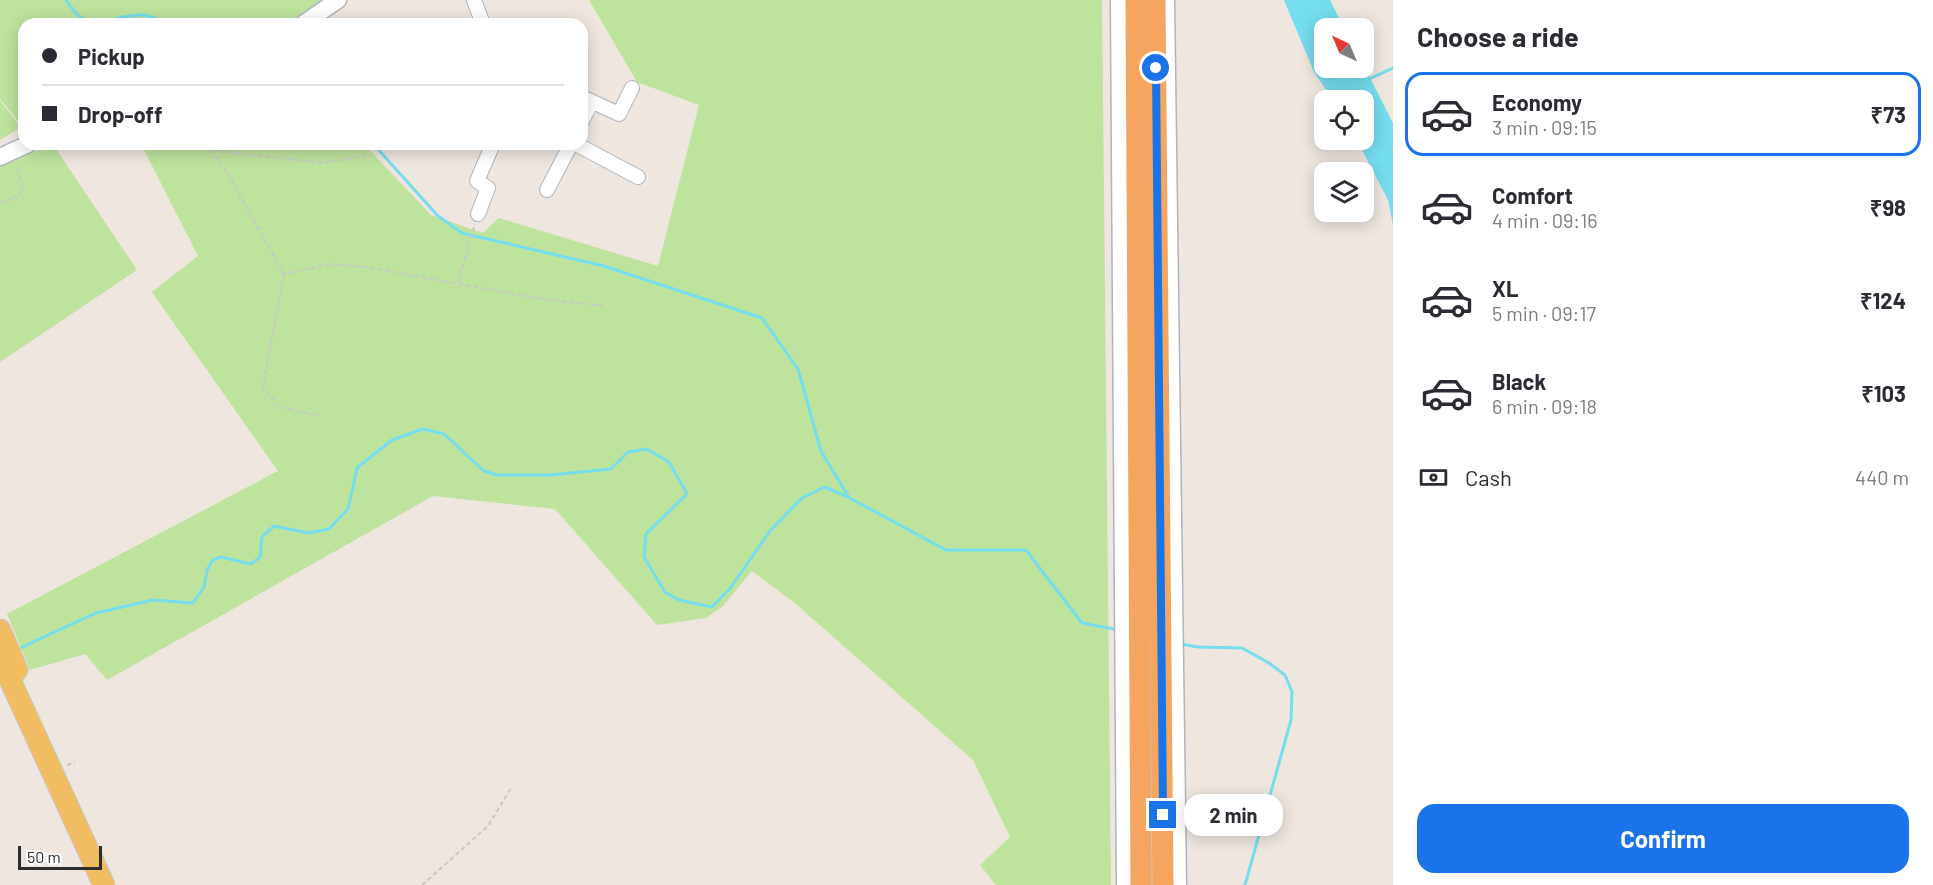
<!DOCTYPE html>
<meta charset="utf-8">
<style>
:root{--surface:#fff;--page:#f7f7f7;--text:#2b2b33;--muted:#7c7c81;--line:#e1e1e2;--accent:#1a73e8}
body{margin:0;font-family:Barlow,sans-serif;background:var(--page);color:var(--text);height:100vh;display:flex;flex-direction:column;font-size:22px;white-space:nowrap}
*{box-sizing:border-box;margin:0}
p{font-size:20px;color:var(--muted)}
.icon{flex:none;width:33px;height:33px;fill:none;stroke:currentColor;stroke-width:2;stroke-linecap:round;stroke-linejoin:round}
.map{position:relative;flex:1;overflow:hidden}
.side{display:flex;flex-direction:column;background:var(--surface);width:540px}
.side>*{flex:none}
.hud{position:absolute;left:18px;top:18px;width:570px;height:132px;border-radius:18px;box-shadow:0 3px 15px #0003;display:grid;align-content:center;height:132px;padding:0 24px;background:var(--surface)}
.needle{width:39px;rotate:316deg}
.tools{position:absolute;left:1314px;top:18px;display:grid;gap:12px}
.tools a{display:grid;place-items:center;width:60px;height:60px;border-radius:12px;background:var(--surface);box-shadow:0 3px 15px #0003;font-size:30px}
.scale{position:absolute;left:18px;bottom:15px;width:84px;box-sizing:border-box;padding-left:6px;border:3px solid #2d2d2d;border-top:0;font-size:16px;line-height:21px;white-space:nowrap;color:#2d2d2d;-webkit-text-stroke:4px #fff;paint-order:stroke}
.end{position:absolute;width:27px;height:27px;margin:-14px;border:8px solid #1a73e8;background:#fff;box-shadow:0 0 0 3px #fff}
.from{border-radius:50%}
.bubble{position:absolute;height:42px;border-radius:18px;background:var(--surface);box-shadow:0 3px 15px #0003;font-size:20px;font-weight:700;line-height:42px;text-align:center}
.hud b{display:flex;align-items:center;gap:21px;height:57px;font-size:22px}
.hud b+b{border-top:2px solid var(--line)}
.hud i{width:15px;height:15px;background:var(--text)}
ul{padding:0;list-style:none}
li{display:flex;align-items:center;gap:18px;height:84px;margin:0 12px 9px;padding:0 12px;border:3px solid transparent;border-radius:18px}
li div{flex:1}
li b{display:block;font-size:22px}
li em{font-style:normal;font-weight:700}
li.on{border-color:var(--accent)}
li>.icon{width:54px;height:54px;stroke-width:1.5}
h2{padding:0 24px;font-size:27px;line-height:72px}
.pay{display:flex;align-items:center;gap:15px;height:66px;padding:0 24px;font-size:22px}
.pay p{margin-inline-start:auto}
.action{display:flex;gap:12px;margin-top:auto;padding:12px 24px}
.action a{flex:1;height:69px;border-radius:18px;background:var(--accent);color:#fff;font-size:24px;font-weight:700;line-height:69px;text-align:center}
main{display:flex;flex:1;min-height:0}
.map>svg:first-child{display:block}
.green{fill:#bee39d}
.water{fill:#74ddee}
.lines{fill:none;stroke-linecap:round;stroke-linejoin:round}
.stream{stroke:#74ddee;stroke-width:3}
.minor-casing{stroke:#afb4bd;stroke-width:16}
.tertiary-casing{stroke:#afb4bd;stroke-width:19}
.primary-casing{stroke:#c8c8c8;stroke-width:23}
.trunk-casing{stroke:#c8c8c8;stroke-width:23}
.path{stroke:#c8c8c8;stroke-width:2;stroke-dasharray:4.5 3;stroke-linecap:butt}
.minor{stroke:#fff;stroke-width:14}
.tertiary{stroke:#fff;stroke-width:16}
.primary{stroke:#f0bd63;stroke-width:21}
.trunk{stroke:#f6a560;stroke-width:21}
.route{stroke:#1a73e8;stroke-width:8}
</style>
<main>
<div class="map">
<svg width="1393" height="885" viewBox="0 0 1393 885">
<rect width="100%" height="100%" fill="#eee6df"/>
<g class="green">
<path d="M 0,0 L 322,0 L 287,24 L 24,24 L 24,128 L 0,99 Z"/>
<path d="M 589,0 L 1102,0 L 1111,885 L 996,885 L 980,865 L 1010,837 L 973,760 L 796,604 L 752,571 L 723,606 L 706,618 L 657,625 L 555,509 L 433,496 L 107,680 L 85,654 L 30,670 L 7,614 L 278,471 L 152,292 L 198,256 L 141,144 L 364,144 L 431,215 L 483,233 L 499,218 L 658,266 L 699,105 L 637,82 Z"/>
<path d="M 0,101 L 21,127 L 0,140 Z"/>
<path d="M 54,146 L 137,270 L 0,362 L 0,166 L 14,157 Z"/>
</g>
<path class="water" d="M 1284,0 L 1330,0 L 1344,28 L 1324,28 L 1324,68 L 1364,66 L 1393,123 L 1393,225 L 1388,200 L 1357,140 L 1364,140 L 1364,100 L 1333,100 L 1314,72 Z"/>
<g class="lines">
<g class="stream">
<path d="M 66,0 C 92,40 105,15 141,15 C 151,15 163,22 173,24"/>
<path d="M 1367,80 L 1393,68"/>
<path d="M 368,144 L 376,147 L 438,216 L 462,233 L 604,266 L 762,318 L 798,369 L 821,451 L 848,496"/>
<path d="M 1181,644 L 1198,647 L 1242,648 L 1269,663 L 1285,675 L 1292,692 L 1291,720 L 1245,885"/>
<path d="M 18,649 L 96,613 L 153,600 L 193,603 L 204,587 L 207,570 L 213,560 L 221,557 L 251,564 L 260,557 L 262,537 L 274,526 L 309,533 L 329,529 L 348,509 L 357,468 L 392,440 L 423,429 L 444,434 L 484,471 L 497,475 L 551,475 L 611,469 L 628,452 L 647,449 L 669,462 L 687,494 L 646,534 L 644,557 L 665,592 L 679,600 L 712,607 L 731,587 L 770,531 L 802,498 L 825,487 L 848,497 L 946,550 L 1026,550 L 1082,623 L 1119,630"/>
</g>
<g class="minor-casing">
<g id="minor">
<path d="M 474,0 L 483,24"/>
<path d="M 582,97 L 619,114 L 632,88"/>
<path d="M 582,121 L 591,103"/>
<path d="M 576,144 L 638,177"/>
<path d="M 547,190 L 571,144"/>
<path d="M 478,214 L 488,188 L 477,181 L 493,144"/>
</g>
</g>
<g class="tertiary-casing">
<g id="tertiary">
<path d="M 1119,0 L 1125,885"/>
<path d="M 1166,0 L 1178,885"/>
<path d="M 303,24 L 338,0"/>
<path d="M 0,157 L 28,144"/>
</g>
</g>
<g class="primary-casing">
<g id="primary">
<path d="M 0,630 L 17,670"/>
<path d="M 0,658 L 104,885"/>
</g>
</g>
<g class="trunk-casing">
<g id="trunk">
<path d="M 1136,0 L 1141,885"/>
<path d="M 1155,0 C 1156,295 1162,590 1163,885"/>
</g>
</g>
<g class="path">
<path d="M 205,144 L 224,167 L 284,274 L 330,264 L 366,267 L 536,298 L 603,306"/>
<path d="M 208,144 L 218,151 L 323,163 L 365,156"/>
<path d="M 0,203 L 17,197 L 23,189 L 17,165"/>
<path d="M 284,274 L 263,386 L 279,407 L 320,416"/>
<path d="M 458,282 L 475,224"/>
<path d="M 67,765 L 75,762"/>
<path d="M 422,885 L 488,826 L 511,788"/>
</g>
<use href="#minor" class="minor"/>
<use href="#tertiary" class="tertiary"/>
<use href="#primary" class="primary"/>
<use href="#trunk" class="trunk"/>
</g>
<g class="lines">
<path class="route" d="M 1156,68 L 1163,815"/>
</g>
</svg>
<div class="tools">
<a><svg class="needle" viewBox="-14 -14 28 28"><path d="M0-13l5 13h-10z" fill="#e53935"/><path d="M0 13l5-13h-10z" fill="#7c7c81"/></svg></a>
<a><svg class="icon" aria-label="locate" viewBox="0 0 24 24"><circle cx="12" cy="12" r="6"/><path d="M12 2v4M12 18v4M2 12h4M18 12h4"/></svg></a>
<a><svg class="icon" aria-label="layers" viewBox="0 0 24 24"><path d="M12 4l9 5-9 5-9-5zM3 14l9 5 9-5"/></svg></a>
</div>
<div class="scale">50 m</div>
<i class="end from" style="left:1156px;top:68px"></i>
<i class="end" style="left:1163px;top:815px"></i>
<div class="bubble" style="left:1184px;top:794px;width:99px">2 min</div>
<div class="hud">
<b><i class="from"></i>Pickup</b>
<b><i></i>Drop-off</b>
</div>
</div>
<section class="side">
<h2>Choose a ride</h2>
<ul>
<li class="on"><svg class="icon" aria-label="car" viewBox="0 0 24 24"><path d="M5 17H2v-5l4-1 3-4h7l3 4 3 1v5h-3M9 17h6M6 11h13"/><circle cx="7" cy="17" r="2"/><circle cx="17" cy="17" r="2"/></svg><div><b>Economy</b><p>3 min · 09:15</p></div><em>₹73</em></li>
<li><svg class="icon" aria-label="car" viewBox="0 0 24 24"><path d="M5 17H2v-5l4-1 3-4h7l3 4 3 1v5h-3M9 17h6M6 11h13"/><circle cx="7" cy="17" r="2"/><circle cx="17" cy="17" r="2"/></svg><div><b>Comfort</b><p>4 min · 09:16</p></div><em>₹98</em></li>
<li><svg class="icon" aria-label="car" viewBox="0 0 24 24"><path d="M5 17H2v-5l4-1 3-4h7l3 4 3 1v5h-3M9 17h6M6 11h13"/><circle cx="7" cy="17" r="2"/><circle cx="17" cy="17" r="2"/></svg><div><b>XL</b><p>5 min · 09:17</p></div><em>₹124</em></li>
<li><svg class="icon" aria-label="car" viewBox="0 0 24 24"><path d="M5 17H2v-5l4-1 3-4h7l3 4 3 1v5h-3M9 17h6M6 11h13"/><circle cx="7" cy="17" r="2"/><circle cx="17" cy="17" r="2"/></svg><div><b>Black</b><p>6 min · 09:18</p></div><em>₹103</em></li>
</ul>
<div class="pay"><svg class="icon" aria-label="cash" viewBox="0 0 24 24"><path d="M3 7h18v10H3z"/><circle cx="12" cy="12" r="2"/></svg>Cash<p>440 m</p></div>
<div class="action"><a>Confirm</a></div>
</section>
</main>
